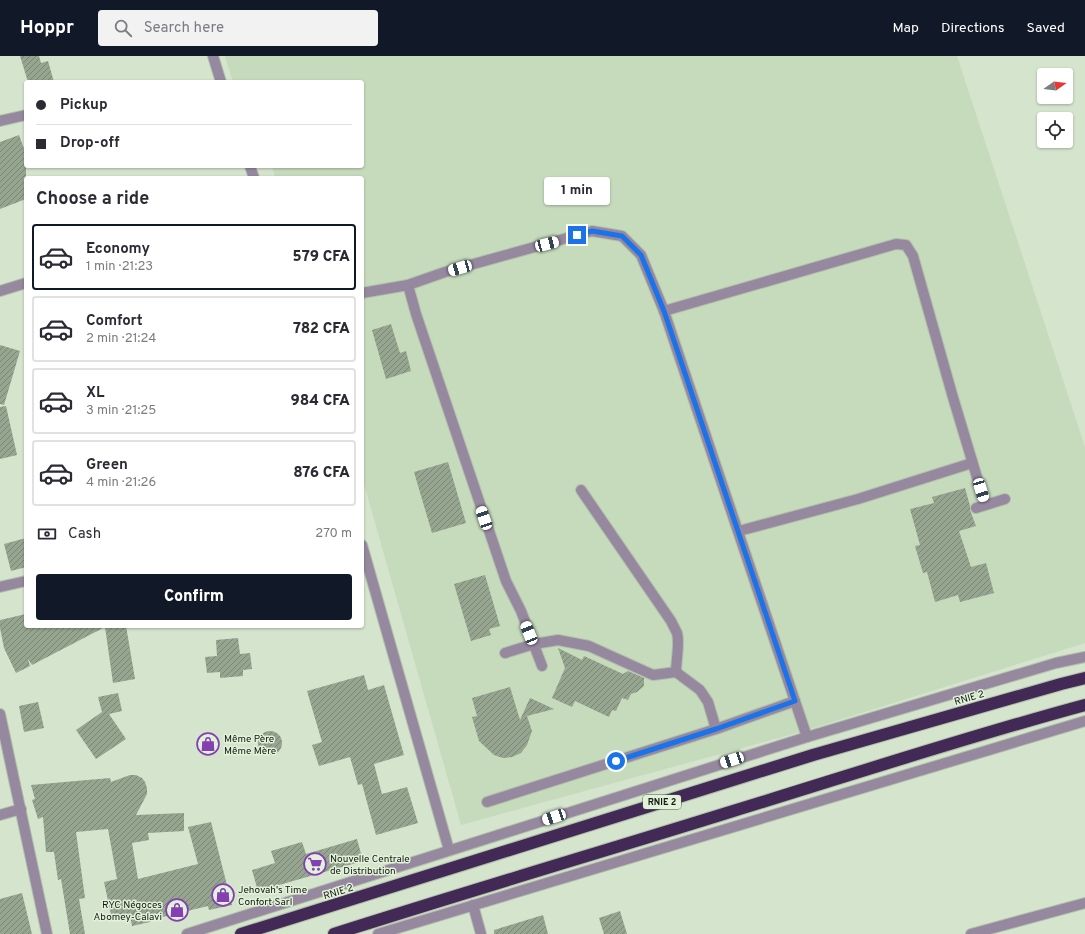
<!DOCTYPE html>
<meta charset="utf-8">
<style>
:root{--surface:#fff;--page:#f2f2f3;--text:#2b2b33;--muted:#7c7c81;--line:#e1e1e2;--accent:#111827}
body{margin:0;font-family:Overpass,sans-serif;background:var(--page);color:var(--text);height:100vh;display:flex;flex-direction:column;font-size:15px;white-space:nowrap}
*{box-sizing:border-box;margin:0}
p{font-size:13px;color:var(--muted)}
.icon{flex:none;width:22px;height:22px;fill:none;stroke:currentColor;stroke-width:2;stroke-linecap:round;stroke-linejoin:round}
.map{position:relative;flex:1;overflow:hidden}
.drawer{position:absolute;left:24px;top:120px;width:340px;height:452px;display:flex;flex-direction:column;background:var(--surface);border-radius:4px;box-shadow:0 1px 3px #0004}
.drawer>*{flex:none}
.hud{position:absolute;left:24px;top:24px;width:340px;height:88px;border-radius:4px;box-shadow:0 1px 3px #0004;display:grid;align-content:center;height:88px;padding:0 12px;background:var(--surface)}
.needle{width:26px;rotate:76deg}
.buttons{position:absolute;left:1037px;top:12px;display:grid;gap:8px}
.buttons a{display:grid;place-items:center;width:36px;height:36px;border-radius:4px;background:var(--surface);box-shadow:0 1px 3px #0004;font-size:20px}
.end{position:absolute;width:18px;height:18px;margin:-9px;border:5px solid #1a73e8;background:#fff;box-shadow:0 0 0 2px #fff}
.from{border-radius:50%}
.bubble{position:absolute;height:28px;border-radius:4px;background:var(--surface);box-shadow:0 1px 3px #0004;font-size:13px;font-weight:800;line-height:28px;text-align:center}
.car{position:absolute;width:12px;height:24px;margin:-12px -6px;border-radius:5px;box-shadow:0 0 3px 1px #0007;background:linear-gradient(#fff 24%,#345 0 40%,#fff 0 76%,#345 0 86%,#fff 0)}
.hud b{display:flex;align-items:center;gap:14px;height:38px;font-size:15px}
.hud b+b{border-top:1px solid var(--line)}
.hud i{width:10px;height:10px;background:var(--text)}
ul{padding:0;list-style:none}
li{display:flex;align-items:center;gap:12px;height:66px;margin:0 8px 6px;padding:0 4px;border:2px solid var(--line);border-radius:4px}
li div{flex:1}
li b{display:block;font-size:15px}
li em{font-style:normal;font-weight:800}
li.current{border-color:var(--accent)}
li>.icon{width:36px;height:36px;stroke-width:1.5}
h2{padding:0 12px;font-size:18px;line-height:48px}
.pay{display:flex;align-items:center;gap:10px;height:44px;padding:0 12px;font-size:15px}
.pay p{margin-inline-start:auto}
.primary-button{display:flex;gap:8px;margin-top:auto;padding:8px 12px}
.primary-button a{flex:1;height:46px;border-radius:4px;background:var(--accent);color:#fff;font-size:16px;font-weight:800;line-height:46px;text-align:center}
header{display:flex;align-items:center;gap:24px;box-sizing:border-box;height:56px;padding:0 20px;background:var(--accent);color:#fff}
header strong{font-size:19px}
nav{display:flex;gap:22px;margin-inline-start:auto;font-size:14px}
.search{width:280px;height:36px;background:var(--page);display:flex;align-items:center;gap:10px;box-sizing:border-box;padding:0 14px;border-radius:4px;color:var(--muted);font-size:15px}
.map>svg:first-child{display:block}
.built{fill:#c6dabc}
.building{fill:url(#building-hatch)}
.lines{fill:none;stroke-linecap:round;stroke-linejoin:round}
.minor-casing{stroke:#b2bfab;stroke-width:12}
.highway-casing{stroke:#b2bfab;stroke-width:14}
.minor{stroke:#95889f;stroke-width:10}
.highway{stroke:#432956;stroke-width:12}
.route{stroke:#1a73e8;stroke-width:5}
.labels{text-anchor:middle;stroke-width:3;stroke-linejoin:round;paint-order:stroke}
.shield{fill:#e2f2da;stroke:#525a4d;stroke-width:1}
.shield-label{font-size:9px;font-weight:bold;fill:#141911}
.street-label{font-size:10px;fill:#141911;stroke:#e2f2da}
.poi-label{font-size:10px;fill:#141911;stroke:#e2f2da;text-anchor:start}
</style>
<header>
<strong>Hoppr</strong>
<div class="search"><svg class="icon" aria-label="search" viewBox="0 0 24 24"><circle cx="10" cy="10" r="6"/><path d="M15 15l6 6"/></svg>Search here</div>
<nav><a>Map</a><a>Directions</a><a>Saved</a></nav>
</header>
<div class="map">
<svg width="1085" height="878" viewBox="0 0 1085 878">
<defs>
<pattern id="building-hatch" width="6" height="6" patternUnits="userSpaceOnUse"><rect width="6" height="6" fill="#96a58f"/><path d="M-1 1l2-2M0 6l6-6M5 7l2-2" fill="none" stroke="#798673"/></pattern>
</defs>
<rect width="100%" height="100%" fill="#d5e4cd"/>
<path class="built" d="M 225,0 L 957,0 L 1085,391 L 1085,587 L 804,675 L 461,769 L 362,421 L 362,122 L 275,122 L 272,110 L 362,110 L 362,26 L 247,26 L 246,24 L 240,26 L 233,26 Z"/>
<g class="building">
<path d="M 20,0 L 39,0 L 41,7 L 48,5 L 54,26 L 28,26 Z"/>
<path d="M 19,79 L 26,98 L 26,143 L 0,153 L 0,86 Z"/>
<path d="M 391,268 L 400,297 L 406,295 L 411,315 L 386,323 L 372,274 Z"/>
<path d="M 0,289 L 20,295 L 4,349 L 0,348 Z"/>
<path d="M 6,350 L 17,399 L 0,403 L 0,351 Z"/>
<path d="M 448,406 L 466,467 L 432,477 L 414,416 Z"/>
<path d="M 965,432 L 970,450 L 970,454 L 976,470 L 959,475 L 971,511 L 986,507 L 994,537 L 960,546 L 958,539 L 935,546 L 927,516 L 923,517 L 915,490 L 920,489 L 910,453 L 934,447 L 932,441 Z"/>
<path d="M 26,482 L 26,511 L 11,515 L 4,488 Z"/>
<path d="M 485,519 L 500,570 L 489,573 L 491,579 L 471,585 L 454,528 Z"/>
<path d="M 26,558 L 26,570 L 126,570 L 135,623 L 113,627 L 105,571 L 32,609 L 28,603 L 30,610 L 16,617 L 4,592 L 0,572 L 0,564 Z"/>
<path d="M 238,582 L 240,598 L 250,597 L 252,613 L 243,614 L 243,620 L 220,622 L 220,616 L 207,617 L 205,601 L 217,600 L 216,584 Z"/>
<path d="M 558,592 L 582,604 L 584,600 L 623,618 L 628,615 L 644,622 L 644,630 L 637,636 L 631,638 L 628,644 L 622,642 L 616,655 L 612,654 L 609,661 L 575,645 L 572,651 L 552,642 L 565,612 Z"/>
<path d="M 364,619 L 368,634 L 384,629 L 404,699 L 374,708 L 382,738 L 407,731 L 418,767 L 376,779 L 362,728 L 358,729 L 350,701 L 319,710 L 312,689 L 322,686 L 307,635 Z"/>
<path d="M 510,631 L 520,664 L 530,642 L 554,653 L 527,660 L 532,675 L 527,689 L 521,697 L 512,701 L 503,702 L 494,699 L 479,685 L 472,661 L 477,660 L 472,642 Z"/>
<path d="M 118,637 L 122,655 L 109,658 L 126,683 L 96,703 L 76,674 L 102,656 L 98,641 Z"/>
<path d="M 38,646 L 44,672 L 24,676 L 19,650 Z"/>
<circle cx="270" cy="687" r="12"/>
<path d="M 130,719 L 136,719 L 142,722 L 145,726 L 147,732 L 147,738 L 136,759 L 184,757 L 184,775 L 148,777 L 149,784 L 132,787 L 138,823 L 198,808 L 188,771 L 211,766 L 232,849 L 209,854 L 208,850 L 150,864 L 150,866 L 132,870 L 130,859 L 112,863 L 104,826 L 117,823 L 108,773 L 76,776 L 85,842 L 79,843 L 85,878 L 70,878 L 61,823 L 58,824 L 54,796 L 46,796 L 43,761 L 38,763 L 32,744 L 35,743 L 31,729 L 110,722 L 111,726 Z"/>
<path d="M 357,783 L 363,805 L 258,835 L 252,814 L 275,807 L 271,795 L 302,786 L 306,798 Z"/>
<path d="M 22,837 L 32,878 L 0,878 L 0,843 Z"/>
<path d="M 620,855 L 627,878 L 604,878 L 599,862 Z"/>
<path d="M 543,859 L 548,878 L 494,878 L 494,874 Z"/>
</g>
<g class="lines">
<g class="minor-casing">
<g id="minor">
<path d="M 213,0 L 221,26"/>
<path d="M 0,65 L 26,59"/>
<path d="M 250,110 L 254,122"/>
<path d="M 408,229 L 416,258 L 506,525 L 521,555 L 542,610"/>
<path d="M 0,235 L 26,227"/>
<path d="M 362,237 L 408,229 L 445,216 L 592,175 L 622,180 L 641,199 L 664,255 L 807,681"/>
<path d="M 664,255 L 896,188 L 906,189 L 913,200 L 952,338 L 985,448"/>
<path d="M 581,434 L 671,565 C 673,569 675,573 677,577 C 680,587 676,605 676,616 L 700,634 L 708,646 L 716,673"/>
<path d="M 976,452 L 1005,443"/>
<path d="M 739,475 L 858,443 L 972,407"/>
<path d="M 362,489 L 449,794"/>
<path d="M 0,531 L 26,525"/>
<path d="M 505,597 L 534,588 L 558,584 L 589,590 L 653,619 L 676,616"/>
<path d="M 0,658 L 47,878"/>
<path d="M 487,746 L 716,673 L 795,645"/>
<path d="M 0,759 L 21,753"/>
<path d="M 473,849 L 481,878"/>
<path d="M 187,878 L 807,681 L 1056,607 L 1085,601"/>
<path d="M 378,878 L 1085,665"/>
<path d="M 971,878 L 1085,847"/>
</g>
</g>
<g class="highway-casing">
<g id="highway">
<path d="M 241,878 L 813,699 L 1061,628 L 1085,622"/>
<path d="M 334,878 C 466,836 598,797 730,756 C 848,720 966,681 1085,649"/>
</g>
</g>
<use href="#minor" class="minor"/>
<use href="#highway" class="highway"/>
</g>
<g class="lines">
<path class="route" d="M 577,179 L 592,175 L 622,180 L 641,199 L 664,255 L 795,645 L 716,673 L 616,705"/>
</g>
<defs>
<g id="shop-ring" transform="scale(1.15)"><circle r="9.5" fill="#e2f2da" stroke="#853fb2" stroke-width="1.5"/><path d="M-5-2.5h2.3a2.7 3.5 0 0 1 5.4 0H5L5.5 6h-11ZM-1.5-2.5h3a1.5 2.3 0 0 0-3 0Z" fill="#853fb2"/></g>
<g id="supermarket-ring" transform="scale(1.15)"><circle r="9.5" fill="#e2f2da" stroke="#853fb2" stroke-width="1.5"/><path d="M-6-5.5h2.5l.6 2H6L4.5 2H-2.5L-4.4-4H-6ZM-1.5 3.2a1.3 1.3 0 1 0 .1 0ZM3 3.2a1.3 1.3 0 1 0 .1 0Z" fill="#853fb2"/></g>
</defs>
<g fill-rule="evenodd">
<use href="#shop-ring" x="208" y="688"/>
<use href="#supermarket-ring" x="315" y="808"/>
<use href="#shop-ring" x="223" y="839"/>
<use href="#shop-ring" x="177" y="854"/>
</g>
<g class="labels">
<rect class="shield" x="643" y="739" width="38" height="14" rx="3"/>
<g class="shield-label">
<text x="662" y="749">RNIE 2</text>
</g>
<g class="street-label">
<text transform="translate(969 641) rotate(-16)" y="4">RNIE 2</text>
<text transform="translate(338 835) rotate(-17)" y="4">RNIE 2</text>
</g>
<g class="poi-label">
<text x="224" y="686">Même Père<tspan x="224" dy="12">Même Mère</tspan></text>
<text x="330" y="806">Nouvelle Centrale<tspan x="330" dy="12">de Distribution</tspan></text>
<text x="238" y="837">Jehovah's Time<tspan x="238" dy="12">Confort Sarl</tspan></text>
<text x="162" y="852" text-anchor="end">RYC Négoces<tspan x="162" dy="12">Abomey-Calavi</tspan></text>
</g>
</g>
</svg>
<div class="buttons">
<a><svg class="needle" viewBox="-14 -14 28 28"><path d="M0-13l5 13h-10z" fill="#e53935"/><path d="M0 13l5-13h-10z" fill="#7c7c81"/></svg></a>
<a><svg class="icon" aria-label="locate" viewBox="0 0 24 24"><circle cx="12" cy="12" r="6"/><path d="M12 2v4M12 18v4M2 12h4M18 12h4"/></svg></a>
</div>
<i class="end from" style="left:616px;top:705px"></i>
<i class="end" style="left:577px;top:179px"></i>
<div class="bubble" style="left:544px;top:121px;width:66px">1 min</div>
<i class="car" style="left:547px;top:188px;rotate:75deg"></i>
<i class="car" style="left:460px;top:212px;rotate:254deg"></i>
<i class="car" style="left:981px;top:434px;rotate:163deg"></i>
<i class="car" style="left:484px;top:462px;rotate:341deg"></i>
<i class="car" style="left:529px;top:577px;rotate:338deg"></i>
<i class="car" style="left:732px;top:704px;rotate:252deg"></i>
<i class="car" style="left:554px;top:761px;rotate:252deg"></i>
<div class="hud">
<b><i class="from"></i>Pickup</b>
<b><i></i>Drop-off</b>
</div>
<section class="drawer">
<h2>Choose a ride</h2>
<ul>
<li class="current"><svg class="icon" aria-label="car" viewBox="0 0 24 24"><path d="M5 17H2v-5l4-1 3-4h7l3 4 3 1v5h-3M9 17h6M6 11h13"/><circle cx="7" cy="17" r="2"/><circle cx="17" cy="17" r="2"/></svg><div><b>Economy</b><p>1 min · 21:23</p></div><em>579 CFA</em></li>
<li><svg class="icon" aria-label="car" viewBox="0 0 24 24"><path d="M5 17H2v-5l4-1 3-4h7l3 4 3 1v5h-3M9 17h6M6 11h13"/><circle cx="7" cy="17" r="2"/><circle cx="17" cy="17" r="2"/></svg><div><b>Comfort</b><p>2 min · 21:24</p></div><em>782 CFA</em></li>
<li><svg class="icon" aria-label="car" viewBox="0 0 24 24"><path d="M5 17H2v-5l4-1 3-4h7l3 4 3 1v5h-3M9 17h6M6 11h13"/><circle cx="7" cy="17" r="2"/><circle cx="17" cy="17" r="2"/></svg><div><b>XL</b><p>3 min · 21:25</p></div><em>984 CFA</em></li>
<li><svg class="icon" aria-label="car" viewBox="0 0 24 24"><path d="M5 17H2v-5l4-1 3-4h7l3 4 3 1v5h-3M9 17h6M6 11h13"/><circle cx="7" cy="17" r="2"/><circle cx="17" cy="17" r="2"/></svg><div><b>Green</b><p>4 min · 21:26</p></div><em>876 CFA</em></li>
</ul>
<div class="pay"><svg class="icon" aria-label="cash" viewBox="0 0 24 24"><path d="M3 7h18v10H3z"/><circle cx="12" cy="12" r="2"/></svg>Cash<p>270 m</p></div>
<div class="primary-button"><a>Confirm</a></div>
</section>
</div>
